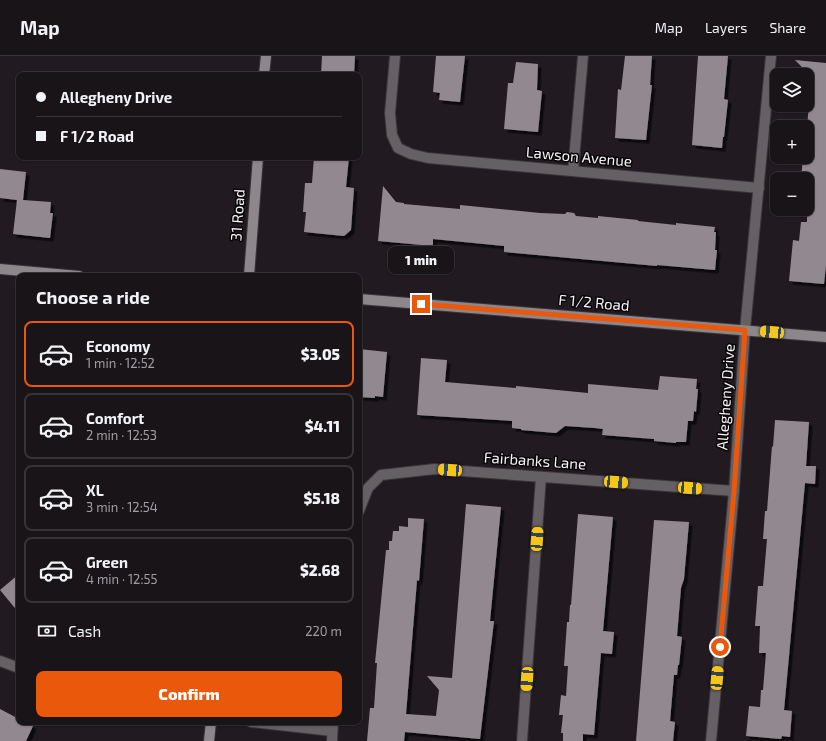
<!DOCTYPE html>
<meta charset="utf-8">
<style>
:root{--surface:#191418;--page:#262125;--text:#f1f3f6;--muted:#9f9ea2;--line:#373337;--accent:#ea580c}
body{margin:0;font-family:"Exo 2",sans-serif;background:var(--page);color:var(--text);height:100vh;display:flex;flex-direction:column;font-size:15px;white-space:nowrap}
*{box-sizing:border-box;margin:0}
p{font-size:13px;color:var(--muted)}
.icon{flex:none;width:22px;height:22px;fill:none;stroke:currentColor;stroke-width:2;stroke-linecap:round;stroke-linejoin:round}
.map{position:relative;flex:1;overflow:hidden}
.details{position:absolute;left:16px;top:217px;width:346px;height:452px;display:flex;flex-direction:column;background:var(--surface);border-radius:8px;box-shadow:0 1px 3px #0004,0 0 0 1px var(--line)}
.details>*{flex:none}
.top-card{position:absolute;left:16px;top:16px;width:346px;height:88px;border-radius:8px;box-shadow:0 1px 3px #0004,0 0 0 1px var(--line);display:grid;align-content:center;height:88px;padding:0 20px;background:var(--surface)}
.fabs{position:absolute;left:770px;top:12px;display:grid;gap:8px}
.fabs a{display:grid;place-items:center;width:44px;height:44px;border-radius:8px;background:var(--surface);box-shadow:0 1px 3px #0004,0 0 0 1px var(--line);font-size:20px}
.end{position:absolute;width:18px;height:18px;margin:-9px;border:5px solid #ea580c;background:#fff;box-shadow:0 0 0 2px #fff}
.from{border-radius:50%}
.bubble{position:absolute;height:28px;border-radius:8px;background:var(--surface);box-shadow:0 1px 3px #0004,0 0 0 1px var(--line);font-size:13px;font-weight:800;line-height:28px;text-align:center}
.car{position:absolute;width:12px;height:24px;margin:-12px -6px;border-radius:5px;box-shadow:0 0 3px 1px #0007;background:linear-gradient(#f5c518 24%,#345 0 40%,#f5c518 0 76%,#345 0 86%,#f5c518 0)}
.top-card b{display:flex;align-items:center;gap:14px;height:38px;font-size:15px}
.top-card b+b{border-top:1px solid var(--line)}
.top-card i{width:10px;height:10px;background:var(--text)}
ul{padding:0;list-style:none}
li{display:flex;align-items:center;gap:12px;height:66px;margin:0 8px 6px;padding:0 12px;border:2px solid var(--line);border-radius:8px}
li div{flex:1}
li b{display:block;font-size:15px}
li em{font-style:normal;font-weight:800}
li.selected{border-color:var(--accent)}
li>.icon{width:36px;height:36px;stroke-width:1.5}
h2{padding:0 20px;font-size:18px;line-height:48px}
.pay{display:flex;align-items:center;gap:10px;height:44px;padding:0 20px;font-size:15px}
.pay p{margin-inline-start:auto}
.cta{display:flex;gap:8px;margin-top:auto;padding:8px 20px}
.cta a{flex:1;height:46px;border-radius:8px;background:var(--accent);color:#fff;font-size:16px;font-weight:800;line-height:46px;text-align:center}
header{display:flex;align-items:center;gap:24px;box-sizing:border-box;height:56px;padding:0 20px;background:var(--surface);border-bottom:1px solid var(--line)}
header strong{font-size:19px}
nav{display:flex;gap:22px;margin-inline-start:auto;font-size:14px}
.map>svg:first-child{display:block}
.building{fill:#928990;filter:url(#shadow)}
.lines{fill:none;stroke-linecap:round;stroke-linejoin:round}
.street-casing{stroke:#3b343a;stroke-width:12}
.secondary-casing{stroke:#3b343a;stroke-width:12}
.street{stroke:#646063;stroke-width:10}
.secondary{stroke:#8d878c;stroke-width:10}
.route{stroke:#ea580c;stroke-width:5}
.labels{text-anchor:middle;stroke-width:3;stroke-linejoin:round;paint-order:stroke}
.street-label{font-size:15px;fill:#f8f3f7;stroke:#090608}
</style>
<header>
<strong>Map</strong>
<nav><a>Map</a><a>Layers</a><a>Share</a></nav>
</header>
<div class="map">
<svg width="826" height="685" viewBox="0 0 826 685">
<defs>
<filter id="shadow"><feDropShadow dx="3.5" dy="3.5" stdDeviation="0" flood-color="#0009"/></filter>
</defs>
<rect width="100%" height="100%" fill="#211a20"/>
<g class="building">
<path d="M 322,0 L 355,0 L 354,19 L 321,19 Z"/>
<path d="M 436,0 L 465,0 L 460,46 L 439,44 L 440,37 L 433,36 Z"/>
<path d="M 625,0 L 652,0 L 650,29 L 652,29 L 646,84 L 615,82 L 618,33 L 621,34 Z"/>
<path d="M 698,0 L 728,0 L 724,43 L 728,44 L 724,81 L 723,81 L 722,92 L 692,89 Z"/>
<path d="M 795,4 L 826,7 L 826,209 L 824,228 L 789,225 L 793,184 L 799,185 L 801,166 L 807,166 L 807,123 L 801,123 L 803,101 L 807,101 L 807,72 L 809,47 L 807,46 L 808,17 Z"/>
<path d="M 516,6 L 538,8 L 537,34 L 542,35 L 538,76 L 504,73 L 508,27 L 513,27 Z"/>
<path d="M 314,101 L 349,101 L 346,131 L 354,132 L 351,174 L 344,180 L 304,176 L 306,156 L 303,156 L 305,127 L 312,127 Z"/>
<path d="M 0,113 L 26,116 L 23,144 L 51,146 L 50,157 L 53,157 L 50,182 L 13,178 L 17,144 L 0,142 Z"/>
<path d="M 383,130 L 396,146 L 404,147 L 404,148 L 460,153 L 460,149 L 540,157 L 565,158 L 567,156 L 574,157 L 576,160 L 598,162 L 598,160 L 638,164 L 638,165 L 676,169 L 676,167 L 715,171 L 714,176 L 716,176 L 715,194 L 717,194 L 715,214 L 657,209 L 657,210 L 504,196 L 504,190 L 433,183 L 433,190 L 378,185 Z"/>
<path d="M 359,293 L 387,296 L 383,341 L 375,340 L 375,342 L 359,341 Z"/>
<path d="M 421,302 L 447,304 L 445,326 L 516,332 L 516,330 L 588,337 L 588,328 L 658,334 L 660,320 L 697,323 L 696,333 L 698,333 L 696,356 L 694,355 L 693,365 L 688,365 L 686,386 L 676,386 L 676,387 L 654,385 L 654,383 L 602,379 L 603,373 L 595,372 L 565,370 L 556,377 L 521,374 L 521,373 L 512,372 L 512,365 L 417,359 Z"/>
<path d="M 775,364 L 809,366 L 806,410 L 816,410 L 815,428 L 805,427 L 784,654 L 792,655 L 790,681 L 782,680 L 781,683 L 746,680 L 749,650 L 760,651 L 761,634 L 763,634 L 766,597 L 759,597 L 760,570 L 755,570 L 758,530 L 763,530 L 767,483 L 763,483 L 765,455 L 767,455 L 772,390 L 773,391 Z"/>
<path d="M 466,448 L 501,451 L 490,565 L 494,565 L 480,683 L 405,676 L 404,685 L 367,685 L 370,652 L 374,652 L 377,607 L 375,607 L 386,494 L 389,494 L 389,485 L 392,485 L 393,475 L 399,475 L 399,470 L 408,471 L 408,462 L 424,463 L 419,525 L 417,524 L 406,658 L 436,660 L 439,634 L 427,620 L 452,622 Z"/>
<path d="M 578,458 L 613,461 L 603,575 L 614,576 L 612,598 L 601,597 L 594,679 L 583,678 L 583,685 L 563,685 L 563,677 L 561,677 L 563,659 L 559,659 L 561,639 L 566,640 L 568,610 L 564,610 L 567,566 L 569,566 L 570,549 L 571,549 Z"/>
<path d="M 654,464 L 689,466 L 684,523 L 681,532 L 677,580 L 682,581 L 679,609 L 678,609 L 677,619 L 674,619 L 670,665 L 675,666 L 673,685 L 636,685 Z"/>
<path d="M 19,518 L 19,557 L 0,534 Z"/>
<path d="M 0,653 L 19,663 L 19,666 L 25,666 L 33,670 L 26,685 L 0,685 Z"/>
</g>
<g class="lines">
<g class="street-casing">
<g id="street">
<path d="M 395,0 L 390,57 L 392,79 L 398,92 L 411,98 L 428,102 L 759,132"/>
<path d="M 573,115 L 583,0"/>
<path d="M 359,455 L 368,432 L 381,419 L 435,413 L 734,435"/>
<path d="M 0,605 L 19,612"/>
<path d="M 251,666 L 332,675"/>
<path d="M 332,685 L 333,666"/>
<path d="M 522,685 L 541,421"/>
<path d="M 711,685 L 734,435 L 745,274 L 771,0"/>
</g>
</g>
<g class="secondary-casing">
<g id="secondary">
<path d="M 264,19 L 266,0"/>
<path d="M 0,213 L 79,220"/>
<path d="M 249,220 L 258,101"/>
<path d="M 359,243 L 826,281"/>
<path d="M 209,685 L 211,666"/>
</g>
</g>
<use href="#street" class="street"/>
<use href="#secondary" class="secondary"/>
</g>
<g class="lines">
<path class="route" d="M 421,248 L 745,274 L 734,435 L 720,591"/>
</g>
<g class="labels">
<g class="street-label">
<text transform="translate(579 101) rotate(5)" y="5">Lawson Avenue</text>
<text transform="translate(238 159) rotate(-86)" y="5">31 Road</text>
<text transform="translate(594 247) rotate(5)" y="5">F 1/2 Road</text>
<text transform="translate(726 341) rotate(-86)" y="5">Allegheny Drive</text>
<text transform="translate(535 405) rotate(4)" y="5">Fairbanks Lane</text>
</g>
</g>
</svg>
<div class="fabs">
<a><svg class="icon" aria-label="layers" viewBox="0 0 24 24"><path d="M12 4l9 5-9 5-9-5zM3 14l9 5 9-5"/></svg></a>
<a>+</a>
<a>−</a>
</div>
<i class="end from" style="left:720px;top:591px"></i>
<i class="end" style="left:421px;top:248px"></i>
<div class="bubble" style="left:388px;top:190px;width:66px">1 min</div>
<i class="car" style="left:772px;top:276px;rotate:275deg"></i>
<i class="car" style="left:450px;top:414px;rotate:274deg"></i>
<i class="car" style="left:616px;top:426px;rotate:94deg"></i>
<i class="car" style="left:690px;top:432px;rotate:94deg"></i>
<i class="car" style="left:537px;top:483px;rotate:4deg"></i>
<i class="car" style="left:717px;top:622px;rotate:5deg"></i>
<i class="car" style="left:527px;top:623px;rotate:184deg"></i>
<div class="top-card">
<b><i class="from"></i>Allegheny Drive</b>
<b><i></i>F 1/2 Road</b>
</div>
<section class="details">
<h2>Choose a ride</h2>
<ul>
<li class="selected"><svg class="icon" aria-label="car" viewBox="0 0 24 24"><path d="M5 17H2v-5l4-1 3-4h7l3 4 3 1v5h-3M9 17h6M6 11h13"/><circle cx="7" cy="17" r="2"/><circle cx="17" cy="17" r="2"/></svg><div><b>Economy</b><p>1 min · 12:52</p></div><em>$3.05</em></li>
<li><svg class="icon" aria-label="car" viewBox="0 0 24 24"><path d="M5 17H2v-5l4-1 3-4h7l3 4 3 1v5h-3M9 17h6M6 11h13"/><circle cx="7" cy="17" r="2"/><circle cx="17" cy="17" r="2"/></svg><div><b>Comfort</b><p>2 min · 12:53</p></div><em>$4.11</em></li>
<li><svg class="icon" aria-label="car" viewBox="0 0 24 24"><path d="M5 17H2v-5l4-1 3-4h7l3 4 3 1v5h-3M9 17h6M6 11h13"/><circle cx="7" cy="17" r="2"/><circle cx="17" cy="17" r="2"/></svg><div><b>XL</b><p>3 min · 12:54</p></div><em>$5.18</em></li>
<li><svg class="icon" aria-label="car" viewBox="0 0 24 24"><path d="M5 17H2v-5l4-1 3-4h7l3 4 3 1v5h-3M9 17h6M6 11h13"/><circle cx="7" cy="17" r="2"/><circle cx="17" cy="17" r="2"/></svg><div><b>Green</b><p>4 min · 12:55</p></div><em>$2.68</em></li>
</ul>
<div class="pay"><svg class="icon" aria-label="cash" viewBox="0 0 24 24"><path d="M3 7h18v10H3z"/><circle cx="12" cy="12" r="2"/></svg>Cash<p>220 m</p></div>
<div class="cta"><a>Confirm</a></div>
</section>
</div>
